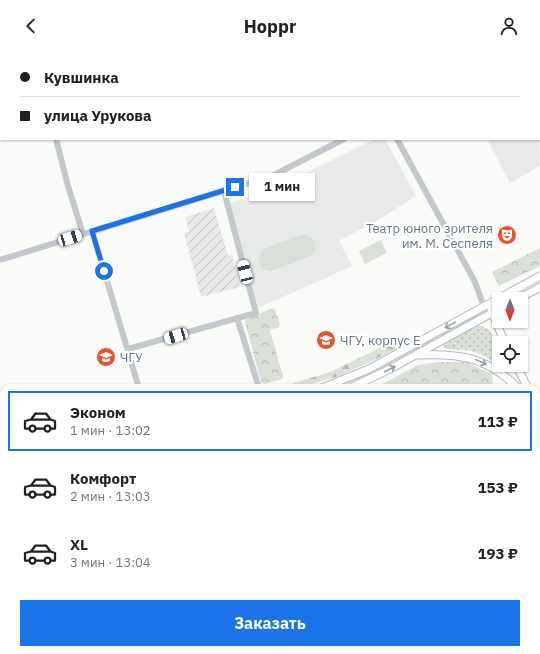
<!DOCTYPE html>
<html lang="ru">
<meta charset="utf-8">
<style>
:root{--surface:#fff;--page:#f6f6f6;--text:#202124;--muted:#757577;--line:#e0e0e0;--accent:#1a73e8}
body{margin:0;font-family:"IBM Plex Sans",sans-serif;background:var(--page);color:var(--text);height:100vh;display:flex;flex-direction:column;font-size:15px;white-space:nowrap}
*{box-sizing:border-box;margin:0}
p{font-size:13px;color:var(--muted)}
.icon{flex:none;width:22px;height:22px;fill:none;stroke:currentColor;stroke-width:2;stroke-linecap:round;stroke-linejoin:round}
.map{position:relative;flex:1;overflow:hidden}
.sheet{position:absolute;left:0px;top:332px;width:540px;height:270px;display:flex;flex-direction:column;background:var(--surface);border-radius:12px 12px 0 0;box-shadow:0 1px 3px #0004}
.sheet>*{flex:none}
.guide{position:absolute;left:0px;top:0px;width:540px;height:88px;box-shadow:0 1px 3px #0004;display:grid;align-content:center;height:88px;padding:0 20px;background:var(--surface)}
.needle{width:26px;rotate:180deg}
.tools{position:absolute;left:492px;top:240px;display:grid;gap:8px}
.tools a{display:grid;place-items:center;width:36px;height:36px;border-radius:0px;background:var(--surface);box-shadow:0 1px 3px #0004;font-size:20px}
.end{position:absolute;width:18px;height:18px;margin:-9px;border:5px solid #1a73e8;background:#fff;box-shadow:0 0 0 2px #fff}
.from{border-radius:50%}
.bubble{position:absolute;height:28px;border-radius:0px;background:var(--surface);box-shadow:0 1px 3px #0004;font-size:13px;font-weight:800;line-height:28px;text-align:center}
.car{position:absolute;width:12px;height:24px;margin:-12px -6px;border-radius:5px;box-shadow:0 0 3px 1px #0007;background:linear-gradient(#fff 24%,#345 0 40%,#fff 0 76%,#345 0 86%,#fff 0)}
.guide b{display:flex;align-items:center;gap:14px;height:38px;font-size:15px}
.guide b+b{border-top:1px solid var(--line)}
.guide i{width:10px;height:10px;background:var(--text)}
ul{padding:7px 0 0;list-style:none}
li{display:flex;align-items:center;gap:12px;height:60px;margin:0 8px 6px;padding:0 12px;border:2px solid transparent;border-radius:0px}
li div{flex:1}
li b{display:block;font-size:15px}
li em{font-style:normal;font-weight:800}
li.selected{border-color:var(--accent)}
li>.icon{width:36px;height:36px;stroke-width:1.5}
.primary-button{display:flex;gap:8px;margin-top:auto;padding:8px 20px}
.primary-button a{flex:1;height:46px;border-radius:0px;background:var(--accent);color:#fff;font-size:16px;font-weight:800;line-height:46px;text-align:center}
header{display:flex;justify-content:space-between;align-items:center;height:52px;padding:0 20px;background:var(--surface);font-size:18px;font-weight:800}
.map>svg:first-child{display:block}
.built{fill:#e8e9e9}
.industrial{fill:url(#industrial-furrows)}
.grass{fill:url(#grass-dots)}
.forest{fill:url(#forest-firs)}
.park{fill:url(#park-crowns)}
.pitch{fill:#dadfd7}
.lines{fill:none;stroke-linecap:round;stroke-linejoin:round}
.major-casing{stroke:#b5babe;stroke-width:9}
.minor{stroke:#c3c8cc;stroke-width:6}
.major{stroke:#fff;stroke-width:7}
.oneway{stroke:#939fa8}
.route{stroke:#1a73e8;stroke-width:5}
.labels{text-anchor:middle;stroke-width:4;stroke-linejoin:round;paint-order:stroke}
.poi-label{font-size:13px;fill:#657683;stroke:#fff;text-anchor:start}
</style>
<header><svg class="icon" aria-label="back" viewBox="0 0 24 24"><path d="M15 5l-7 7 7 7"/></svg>Hoppr<svg class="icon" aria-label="person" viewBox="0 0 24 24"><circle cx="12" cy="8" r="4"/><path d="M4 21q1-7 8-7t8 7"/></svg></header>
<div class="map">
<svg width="540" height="602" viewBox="0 0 540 602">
<defs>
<pattern id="industrial-furrows" width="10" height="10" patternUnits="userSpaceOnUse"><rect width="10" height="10" fill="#e8e9e9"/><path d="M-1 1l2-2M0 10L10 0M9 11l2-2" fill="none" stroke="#c0c1c2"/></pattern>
<pattern id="grass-dots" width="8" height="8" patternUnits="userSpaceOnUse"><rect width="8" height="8" fill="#dadfd7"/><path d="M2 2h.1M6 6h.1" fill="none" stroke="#b4b9b4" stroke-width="1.8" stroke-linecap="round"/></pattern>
<pattern id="forest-firs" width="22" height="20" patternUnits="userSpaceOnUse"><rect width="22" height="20" fill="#dadfd7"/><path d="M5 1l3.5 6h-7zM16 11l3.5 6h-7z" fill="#b4b9b4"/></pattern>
<pattern id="park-crowns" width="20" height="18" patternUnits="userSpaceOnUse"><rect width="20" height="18" fill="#dadfd7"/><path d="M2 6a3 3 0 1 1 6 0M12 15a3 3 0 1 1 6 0" fill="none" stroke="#b4b9b4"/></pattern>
</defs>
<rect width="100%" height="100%" fill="#fafaf8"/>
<g class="built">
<path d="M 539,47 L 540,114 L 510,131 L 490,93 L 489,87 L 539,87 Z"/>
<path d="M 375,87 L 385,87 L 416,144 L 375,170 L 339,189 L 352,214 L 258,256 L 230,152 L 286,131 Z"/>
<path d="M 19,598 L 82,598 L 83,602 L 19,602 Z"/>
</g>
<path class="industrial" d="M 214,156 L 228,204 L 232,203 L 240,235 L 201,245 L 184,181 L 189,179 L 185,165 Z"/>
<g class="grass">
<path d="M 474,264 L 474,266 L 367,324 L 336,336 L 331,336 L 366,322 Z"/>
<path d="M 478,273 C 496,276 499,296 499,311 L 496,312 C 486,305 477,299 465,298 C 458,297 449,299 443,295 L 444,291 Z"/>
</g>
<g class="forest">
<path d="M 397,289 L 400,295 L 370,310 L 339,324 L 299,336 L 294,336 L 293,331 L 328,321 L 392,290 Z"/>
<path d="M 4,345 L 4,407 L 0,408 L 0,347 Z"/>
</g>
<g class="park">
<path d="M 540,196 L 540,214 L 499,234 L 492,220 Z"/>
<path d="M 273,256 L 275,258 L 280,272 L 279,275 L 270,278 L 270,279 L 283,324 L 282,327 L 265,332 L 261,330 L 245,270 L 246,267 Z"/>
<path d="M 439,310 L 466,310 L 492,322 L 493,336 L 375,336 L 418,313 Z"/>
<path d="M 540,554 L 540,602 L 138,602 L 137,598 L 536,598 L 536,556 Z"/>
</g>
<g class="pitch">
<path d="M 301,183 C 309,182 312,184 316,192 L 315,200 L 311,204 L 271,219 C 262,218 260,214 258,207 L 263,197 Z"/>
<path d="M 381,188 L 387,201 L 365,212 L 359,199 Z"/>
<path d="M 536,415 L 540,415 L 540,554 L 536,556 Z"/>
</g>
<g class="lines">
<g class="major-casing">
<g id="major">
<path d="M 9,1 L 12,0"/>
<path d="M 22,1 L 25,0"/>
<path d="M 0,8 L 1,8"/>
<path d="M 518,247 L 540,235"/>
<path d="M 491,258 L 505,291"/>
<path d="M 417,303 C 460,301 487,305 518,336"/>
<path d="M 516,313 L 528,336"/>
<path d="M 322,336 L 369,317 L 540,224"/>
<path d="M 350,336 L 390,317 L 499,257"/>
<path d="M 536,351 L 540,359"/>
<path d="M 536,361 L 540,368"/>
<path d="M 0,433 L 4,432"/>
<path d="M 0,443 L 4,442"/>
</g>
</g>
<g class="minor">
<path d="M 31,0 L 31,1"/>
<path d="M 349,0 L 349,1"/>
<path d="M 505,1 L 507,0"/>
<path d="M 56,87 L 68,134 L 83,182"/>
<path d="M 397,87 L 475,230 L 484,255"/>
<path d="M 92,179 L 139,336"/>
<path d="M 0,208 L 272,124 L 344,87"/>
<path d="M 237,266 L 259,336"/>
<path d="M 128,297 L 256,261 L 224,139"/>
<path d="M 131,598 L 132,602"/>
</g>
<use href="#major" class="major"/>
</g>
<defs><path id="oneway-shaft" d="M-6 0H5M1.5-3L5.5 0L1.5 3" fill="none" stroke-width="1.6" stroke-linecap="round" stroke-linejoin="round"/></defs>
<g class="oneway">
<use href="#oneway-shaft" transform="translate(450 273) rotate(151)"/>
<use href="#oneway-shaft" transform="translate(481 310) rotate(24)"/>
<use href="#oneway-shaft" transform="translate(390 317) rotate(-28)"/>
</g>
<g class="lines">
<path class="route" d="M 104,219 L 92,179 L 235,135"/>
</g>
<defs>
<g id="theatre-disc" transform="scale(1)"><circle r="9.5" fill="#e4572e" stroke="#fff"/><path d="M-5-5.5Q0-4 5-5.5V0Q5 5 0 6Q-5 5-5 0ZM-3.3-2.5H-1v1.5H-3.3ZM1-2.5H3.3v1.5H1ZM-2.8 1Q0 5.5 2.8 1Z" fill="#fff"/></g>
<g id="university-disc" transform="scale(1)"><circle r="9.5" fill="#e4572e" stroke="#fff"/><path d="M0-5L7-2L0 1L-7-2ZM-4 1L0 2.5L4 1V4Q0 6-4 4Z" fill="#fff"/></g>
</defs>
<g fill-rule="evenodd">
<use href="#theatre-disc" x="507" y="183"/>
<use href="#university-disc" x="326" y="288"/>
<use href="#university-disc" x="106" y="305"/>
</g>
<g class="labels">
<g class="poi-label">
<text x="493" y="181" text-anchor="end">Театр юного зрителя<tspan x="493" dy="15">им. М. Сеспеля</tspan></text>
<text x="340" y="293">ЧГУ, корпус Е</text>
<text x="120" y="310">ЧГУ</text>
</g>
</g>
</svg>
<div class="tools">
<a><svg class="needle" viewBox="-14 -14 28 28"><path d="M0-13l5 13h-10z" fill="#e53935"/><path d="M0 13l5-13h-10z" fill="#757577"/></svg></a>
<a><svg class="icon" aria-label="locate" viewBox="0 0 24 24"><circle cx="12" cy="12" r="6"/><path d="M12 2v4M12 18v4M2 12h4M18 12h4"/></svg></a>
</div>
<i class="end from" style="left:104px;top:219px"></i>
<i class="end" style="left:235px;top:135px"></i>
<div class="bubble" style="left:249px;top:121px;width:66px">1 мин</div>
<i class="car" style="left:70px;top:186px;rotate:73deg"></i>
<i class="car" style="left:245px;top:220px;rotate:346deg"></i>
<i class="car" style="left:176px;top:284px;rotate:254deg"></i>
<div class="guide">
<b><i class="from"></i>Кувшинка</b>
<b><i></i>улица Урукова</b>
</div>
<section class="sheet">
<ul>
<li class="selected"><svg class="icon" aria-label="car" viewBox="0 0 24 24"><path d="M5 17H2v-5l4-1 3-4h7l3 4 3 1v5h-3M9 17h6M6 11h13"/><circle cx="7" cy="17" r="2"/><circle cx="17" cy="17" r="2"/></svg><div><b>Эконом</b><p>1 мин · 13:02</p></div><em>113 ₽</em></li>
<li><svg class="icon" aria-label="car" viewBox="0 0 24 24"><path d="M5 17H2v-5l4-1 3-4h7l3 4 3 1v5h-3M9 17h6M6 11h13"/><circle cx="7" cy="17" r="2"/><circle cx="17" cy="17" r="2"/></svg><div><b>Комфорт</b><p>2 мин · 13:03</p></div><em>153 ₽</em></li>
<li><svg class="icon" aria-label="car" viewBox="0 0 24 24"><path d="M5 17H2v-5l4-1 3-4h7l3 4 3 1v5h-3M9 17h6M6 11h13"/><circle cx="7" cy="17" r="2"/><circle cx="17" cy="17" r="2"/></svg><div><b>XL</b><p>3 мин · 13:04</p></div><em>193 ₽</em></li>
</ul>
<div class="primary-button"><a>Заказать</a></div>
</section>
</div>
